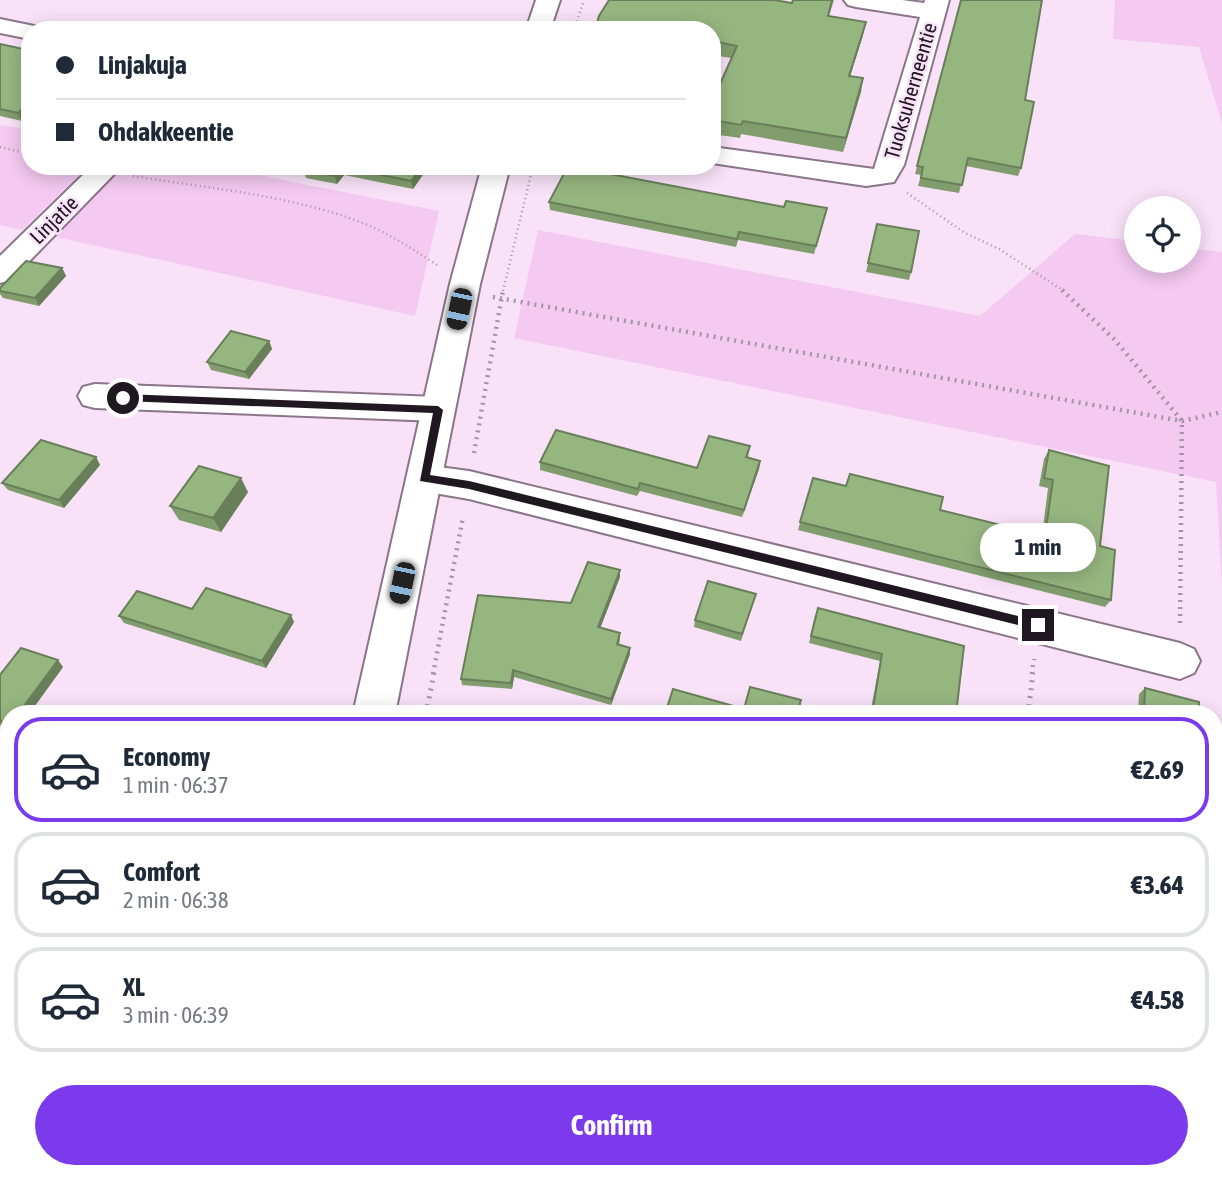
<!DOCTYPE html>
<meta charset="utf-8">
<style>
:root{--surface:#fff;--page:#f2f2f3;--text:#1f2937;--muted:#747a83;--line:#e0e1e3;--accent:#7c3aed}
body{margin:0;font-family:"Asap Condensed",sans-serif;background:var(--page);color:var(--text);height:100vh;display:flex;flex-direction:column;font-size:26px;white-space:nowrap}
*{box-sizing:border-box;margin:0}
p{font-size:23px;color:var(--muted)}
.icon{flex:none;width:38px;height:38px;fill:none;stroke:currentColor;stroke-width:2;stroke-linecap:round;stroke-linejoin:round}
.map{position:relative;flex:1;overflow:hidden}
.details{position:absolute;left:0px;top:705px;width:1223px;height:474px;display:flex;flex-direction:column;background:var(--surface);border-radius:28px 28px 0 0;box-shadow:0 4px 18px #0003}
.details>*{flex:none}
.banner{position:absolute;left:21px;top:21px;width:700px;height:154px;border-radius:28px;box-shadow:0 4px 18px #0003;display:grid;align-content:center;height:154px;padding:0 35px;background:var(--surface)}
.fabs{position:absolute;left:1124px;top:196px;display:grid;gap:14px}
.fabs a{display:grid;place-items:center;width:77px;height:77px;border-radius:50%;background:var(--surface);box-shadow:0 4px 18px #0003;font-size:35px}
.end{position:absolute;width:32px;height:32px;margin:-16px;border:9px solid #201820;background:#fff;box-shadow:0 0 0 4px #fff}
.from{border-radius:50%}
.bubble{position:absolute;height:49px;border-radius:24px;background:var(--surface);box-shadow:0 4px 18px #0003;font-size:23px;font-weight:700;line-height:49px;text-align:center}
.car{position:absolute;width:21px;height:42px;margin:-21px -10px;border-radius:9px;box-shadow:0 0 5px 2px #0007;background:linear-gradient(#222 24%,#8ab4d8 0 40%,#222 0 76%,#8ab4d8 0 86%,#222 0)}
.banner b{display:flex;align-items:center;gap:24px;height:66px;font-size:26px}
.banner b+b{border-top:2px solid var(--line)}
.banner i{width:18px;height:18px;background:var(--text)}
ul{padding:12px 0 0;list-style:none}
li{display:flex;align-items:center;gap:21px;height:105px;margin:0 14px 10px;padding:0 21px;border:4px solid var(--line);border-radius:28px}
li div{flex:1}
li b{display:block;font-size:26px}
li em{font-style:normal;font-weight:700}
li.selected{border-color:var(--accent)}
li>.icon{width:63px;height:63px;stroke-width:1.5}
.cta{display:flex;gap:14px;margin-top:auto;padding:14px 35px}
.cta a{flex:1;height:80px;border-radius:42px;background:var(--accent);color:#fff;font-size:28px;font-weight:700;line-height:80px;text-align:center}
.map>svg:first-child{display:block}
.green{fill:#f4c9f2}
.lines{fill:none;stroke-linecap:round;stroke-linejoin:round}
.minor-casing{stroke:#8a7589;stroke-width:4}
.tertiary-casing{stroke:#8a7589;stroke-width:4}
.path-far2{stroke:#a594a4;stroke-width:2.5;stroke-dasharray:1 3.5;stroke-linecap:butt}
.path-far1{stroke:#a594a4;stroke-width:4.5;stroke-dasharray:2 5;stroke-linecap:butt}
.path{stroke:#a594a4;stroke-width:5;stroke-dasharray:2 6;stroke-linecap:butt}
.minor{fill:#fff;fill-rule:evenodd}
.tertiary{fill:#fff;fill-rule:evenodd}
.wall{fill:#819d6e}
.shaded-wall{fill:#697f5a}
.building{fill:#96b680;stroke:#697f5a;stroke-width:2}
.route{fill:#201820}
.labels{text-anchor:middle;stroke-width:5;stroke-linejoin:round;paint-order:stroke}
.far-street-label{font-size:21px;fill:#201820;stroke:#f9e2f8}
</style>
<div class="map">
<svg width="1222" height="1178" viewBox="0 0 1222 1178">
<rect width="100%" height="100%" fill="#f9e2f8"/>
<g class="green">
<path d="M 1115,0 L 1222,0 L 1222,123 L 1199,47 L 1113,39 Z"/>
<path d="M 0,125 L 30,130 L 30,166 L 88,166 L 22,230 L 0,225 Z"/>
<path d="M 122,166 L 213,166 L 439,211 L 415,316 L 56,237 Z"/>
<path d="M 538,230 L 980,316 L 1075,234 L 1136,241 L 1136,261 L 1188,261 L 1188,248 L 1222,252 L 1222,588 L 1216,482 L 514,338 Z"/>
</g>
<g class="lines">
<g class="minor-casing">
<g id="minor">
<path d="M 844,0 L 902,0 L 924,3 L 925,0 L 949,0 L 904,165 L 894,182 L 866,186 L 712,163 L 712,147 L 874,169 L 920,17 L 856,7 L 848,5 Z"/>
<path d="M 0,19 L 39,27 L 41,30 L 30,30 L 30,39 L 0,33 Z"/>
<path d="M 92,166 L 122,166 L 11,280 L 0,283 L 0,256 Z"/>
<path d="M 95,384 L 438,397 L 450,400 L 455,409 L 450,418 L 438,421 L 95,408 L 83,405 L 78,396 L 83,387 Z"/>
<path d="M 424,465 L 469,471 L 1180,643 L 1194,649 L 1200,661 L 1194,673 L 1180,679 L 469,499 L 411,489 L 406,479 L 411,469 Z"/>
<path d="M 0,789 L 9,792 L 9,834 L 0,831 Z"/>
<path d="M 1023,1171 L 1097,1171 L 1100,1178 L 1026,1178 Z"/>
</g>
</g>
<g class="tertiary-casing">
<g id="tertiary">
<path d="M 536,0 L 560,0 L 550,30 L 526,30 Z"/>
<path d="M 482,166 L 510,166 L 480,284 L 395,714 L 353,714 L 450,284 Z"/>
<path d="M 294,1171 L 348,1171 L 347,1178 L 293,1178 Z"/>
</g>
</g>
<g class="path-far2">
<path d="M 574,30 L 584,0"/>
<path d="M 0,147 L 30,154"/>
<path d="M 133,176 C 211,189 294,195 368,225 C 393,236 414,250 437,265"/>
<path d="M 907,193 L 965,233 L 999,249 L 1064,291"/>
<path d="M 503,291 L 533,166"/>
</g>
<g class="path-far1">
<path d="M 1062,290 L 1115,340 L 1182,421 L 1180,625"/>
<path d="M 493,297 L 1182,421 L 1222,412"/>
<path d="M 474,453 L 503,290"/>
<path d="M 433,674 L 463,517"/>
<path d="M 1032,674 L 1034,659"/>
</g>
<g class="path">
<path d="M 426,714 L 434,673"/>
<path d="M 1028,714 L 1033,673"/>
<path d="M 380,1171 L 380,1178"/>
</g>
<use href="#minor" class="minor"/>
<use href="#tertiary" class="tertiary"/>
</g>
<g class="wall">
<path d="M 793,0 L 834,0 L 829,16 L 863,35 L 850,76 L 863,78 L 843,152 L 741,134 L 740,138 L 712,134 L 712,102 L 731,58 L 712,55 L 712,30 L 595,30 L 792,3 Z"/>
<path d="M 961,0 L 1025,100 L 1021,168 L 1018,176 L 966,166 L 959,193 L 918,186 L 921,175 L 915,174 Z"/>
<path d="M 0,44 L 28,50 L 30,53 L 30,114 L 22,121 L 0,116 Z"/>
<path d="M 306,166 L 429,166 L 413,189 L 344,175 L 337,184 L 306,178 L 303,170 Z"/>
<path d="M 549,202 L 784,207 L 827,208 L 814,254 L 738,240 L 736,247 L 550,210 Z"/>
<path d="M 877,224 L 911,272 L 909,280 L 866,272 Z"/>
<path d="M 62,268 L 66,276 L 39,306 L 3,298 L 0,294 L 0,288 Z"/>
<path d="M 269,341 L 272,349 L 249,379 L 211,370 L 207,362 Z"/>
<path d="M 750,446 L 748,458 L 760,461 L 759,469 L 742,517 L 640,491 L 637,496 L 540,470 L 540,462 L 697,468 Z"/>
<path d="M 1049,450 L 1100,546 L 1111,600 L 1105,607 L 798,530 L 813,478 L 1042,535 L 1048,488 L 1039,486 L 1044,459 Z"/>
<path d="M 96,457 L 100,465 L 64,508 L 8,490 L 2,483 Z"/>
<path d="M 248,492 L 221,532 L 179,520 L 170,506 Z"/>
<path d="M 620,577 L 600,628 L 620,633 L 620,640 L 619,645 L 630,654 L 611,705 L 514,677 L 512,689 L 462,685 L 461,679 L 571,603 Z"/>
<path d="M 754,601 L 741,641 L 694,627 L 695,620 Z"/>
<path d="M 192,609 L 294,622 L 266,668 L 124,623 L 119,616 Z"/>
<path d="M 815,615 L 964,646 L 956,714 L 870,714 L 880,661 L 809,643 Z"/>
<path d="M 63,667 L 29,714 L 9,714 L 9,728 L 0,725 L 0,675 Z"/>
<path d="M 1145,688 L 1199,714 L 1138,714 L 1139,694 Z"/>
<path d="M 1214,1061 L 1222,1065 L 1222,1140 L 1214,1137 Z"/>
<path d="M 776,1171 L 802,1171 L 823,1178 L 775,1178 Z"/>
</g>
<g class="shaded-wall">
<path d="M 866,22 L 863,35 L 846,89 L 849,76 Z"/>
<path d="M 863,78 L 861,92 L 843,152 L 846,138 Z"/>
<path d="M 30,103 L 30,114 L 22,121 L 18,113 Z"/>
<path d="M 422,166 L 429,166 L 413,189 L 411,181 Z"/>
<path d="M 342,167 L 344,175 L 337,184 L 335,176 Z"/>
<path d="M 62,268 L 66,276 L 39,306 L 35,298 Z"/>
<path d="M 269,341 L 272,349 L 249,379 L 245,372 Z"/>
<path d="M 96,457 L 100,465 L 64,508 L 59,500 Z"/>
<path d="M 760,461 L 759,469 L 742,517 L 744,510 Z"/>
<path d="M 241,478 L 248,492 L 221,532 L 213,518 Z"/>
<path d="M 620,570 L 620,577 L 598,634 L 598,627 Z"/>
<path d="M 291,615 L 294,622 L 266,668 L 262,661 Z"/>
<path d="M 630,648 L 630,654 L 611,705 L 611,699 Z"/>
<path d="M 58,660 L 63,667 L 29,714 L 18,714 Z"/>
<path d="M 513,670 L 514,677 L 512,689 L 511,683 Z"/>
<path d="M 9,1049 L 9,1066 L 0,1082 L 0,1065 Z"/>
</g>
<g class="building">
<path d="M 609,0 L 774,0 L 792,3 L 793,0 L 832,0 L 828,16 L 866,22 L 849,76 L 863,78 L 846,138 L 743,121 L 741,125 L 712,120 L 712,102 L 737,46 L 712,41 L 712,30 L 644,30 L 633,28 L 632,30 L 595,30 L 599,16 Z"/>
<path d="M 961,0 L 1042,0 L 1025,100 L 1034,102 L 1021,168 L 968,158 L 962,185 L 921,178 L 923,167 L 917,166 Z"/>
<path d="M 0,44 L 28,50 L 24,53 L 30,55 L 30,103 L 18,113 L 0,109 Z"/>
<path d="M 306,166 L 422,166 L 411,181 L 342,167 L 335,176 L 303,170 Z"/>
<path d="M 568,166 L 784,207 L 786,201 L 827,208 L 816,246 L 739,232 L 737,239 L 549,202 Z"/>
<path d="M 877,224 L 919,231 L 911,272 L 868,263 Z"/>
<path d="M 26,261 L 62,268 L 35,298 L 0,291 L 0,288 Z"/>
<path d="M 231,331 L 269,341 L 245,372 L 207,362 Z"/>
<path d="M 556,430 L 697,468 L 709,436 L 750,446 L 746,457 L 760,461 L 744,510 L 640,483 L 638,489 L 540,462 Z"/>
<path d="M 41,440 L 96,457 L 59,500 L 2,483 Z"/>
<path d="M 1049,450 L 1109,466 L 1100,546 L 1115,550 L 1111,600 L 800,522 L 813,478 L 846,486 L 850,474 L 943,497 L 940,510 L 1045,536 L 1053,480 L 1044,478 Z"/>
<path d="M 199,466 L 241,478 L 213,518 L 170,506 Z"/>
<path d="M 588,562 L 620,570 L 598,627 L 620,633 L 617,644 L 630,648 L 611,699 L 513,670 L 511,683 L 461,679 L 478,595 L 571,603 Z"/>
<path d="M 708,581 L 756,594 L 742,634 L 695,620 Z"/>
<path d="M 206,588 L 291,615 L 262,661 L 119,616 L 137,591 L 192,609 Z"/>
<path d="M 818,608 L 964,646 L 956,714 L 872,714 L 882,654 L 811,636 Z"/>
<path d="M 21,648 L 58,660 L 18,714 L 9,714 L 9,724 L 0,721 L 0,675 Z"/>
<path d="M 750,687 L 801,700 L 797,714 L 665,714 L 673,689 L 744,709 Z"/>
<path d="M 1145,688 L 1199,702 L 1199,714 L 1144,714 Z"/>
<path d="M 0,1008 L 9,1011 L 9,1049 L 0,1065 Z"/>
<path d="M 1214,1061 L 1222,1065 L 1222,1134 L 1214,1130 Z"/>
<path d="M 470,1171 L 560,1171 L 558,1178 L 468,1178 Z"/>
<path d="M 782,1171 L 802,1171 L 823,1178 L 781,1178 Z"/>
</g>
<path class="route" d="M 123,394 L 438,406 L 443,410 L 430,475 L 469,481 L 1038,621 L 1044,625 L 1038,630 L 469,489 L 420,481 L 433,413 L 123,401 L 118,398 Z"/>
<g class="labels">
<g class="far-street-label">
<text transform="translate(911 91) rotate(-74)" y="7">Tuoksuherneentie</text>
<text transform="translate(54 220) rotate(-45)" y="7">Linjatie</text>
</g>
</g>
</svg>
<div class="fabs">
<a><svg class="icon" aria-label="locate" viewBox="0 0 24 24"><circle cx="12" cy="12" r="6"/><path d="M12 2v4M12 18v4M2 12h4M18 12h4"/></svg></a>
</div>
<i class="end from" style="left:123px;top:398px"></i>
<i class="end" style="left:1038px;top:625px"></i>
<div class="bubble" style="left:980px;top:523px;width:116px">1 min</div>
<i class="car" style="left:459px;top:309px;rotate:192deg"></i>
<i class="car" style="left:402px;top:583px;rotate:192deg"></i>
<div class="banner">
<b><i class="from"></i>Linjakuja</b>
<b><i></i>Ohdakkeentie</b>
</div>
<section class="details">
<ul>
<li class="selected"><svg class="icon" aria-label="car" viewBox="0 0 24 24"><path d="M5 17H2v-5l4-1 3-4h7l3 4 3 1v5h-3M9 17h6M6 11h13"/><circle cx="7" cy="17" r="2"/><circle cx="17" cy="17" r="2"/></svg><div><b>Economy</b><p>1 min · 06:37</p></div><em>€2.69</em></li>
<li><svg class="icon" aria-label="car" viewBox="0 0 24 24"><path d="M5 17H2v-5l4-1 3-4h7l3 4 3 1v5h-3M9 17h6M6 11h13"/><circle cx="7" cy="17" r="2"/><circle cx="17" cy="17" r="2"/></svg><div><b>Comfort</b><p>2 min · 06:38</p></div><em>€3.64</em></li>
<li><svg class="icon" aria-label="car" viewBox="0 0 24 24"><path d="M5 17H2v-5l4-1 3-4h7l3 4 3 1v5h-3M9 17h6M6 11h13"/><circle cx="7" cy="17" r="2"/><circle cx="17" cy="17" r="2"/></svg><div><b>XL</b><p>3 min · 06:39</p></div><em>€4.58</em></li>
</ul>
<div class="cta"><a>Confirm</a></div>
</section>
</div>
